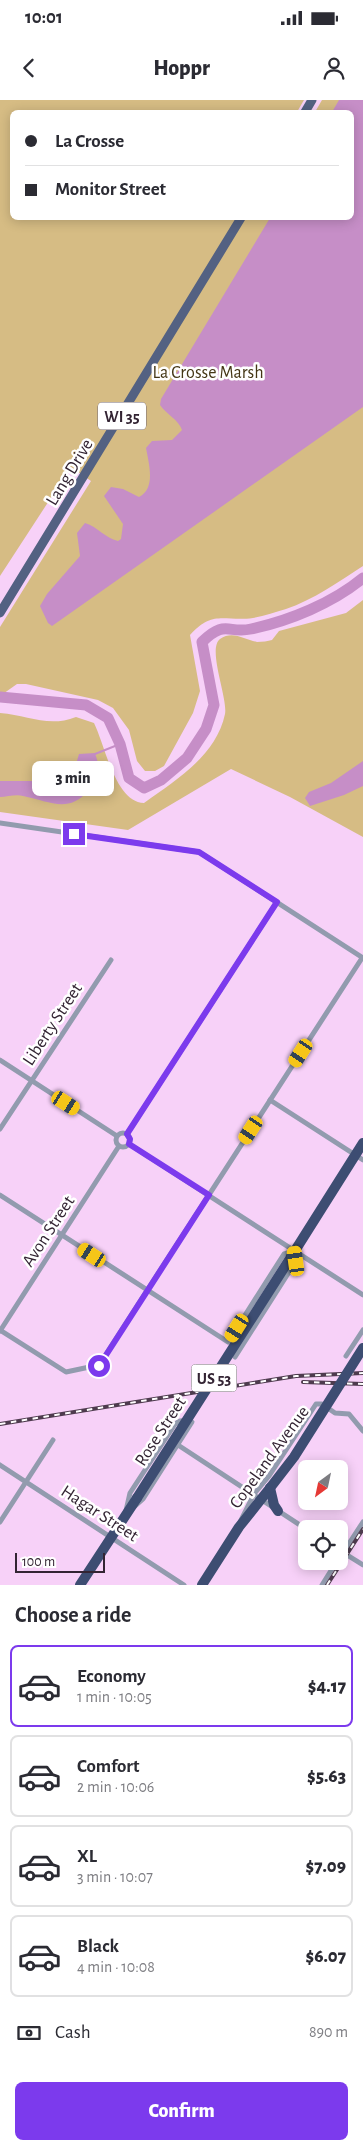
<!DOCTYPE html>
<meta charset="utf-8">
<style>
:root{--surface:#fff;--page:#f7f7f7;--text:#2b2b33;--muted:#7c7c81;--line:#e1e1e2;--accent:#7c3aed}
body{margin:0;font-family:"Alegreya Sans",sans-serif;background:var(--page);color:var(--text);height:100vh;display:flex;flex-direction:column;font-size:19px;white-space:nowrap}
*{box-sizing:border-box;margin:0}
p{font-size:16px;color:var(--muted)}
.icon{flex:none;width:28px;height:28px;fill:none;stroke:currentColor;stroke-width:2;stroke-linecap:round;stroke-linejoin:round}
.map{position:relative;height:1485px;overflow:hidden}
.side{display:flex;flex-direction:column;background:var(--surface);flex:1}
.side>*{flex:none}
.banner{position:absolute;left:10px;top:10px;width:344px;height:110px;border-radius:8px;box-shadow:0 2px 12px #0003;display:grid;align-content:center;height:110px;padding:0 15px;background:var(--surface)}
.needle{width:32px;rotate:213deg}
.fabs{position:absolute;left:298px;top:1360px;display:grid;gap:10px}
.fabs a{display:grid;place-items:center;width:50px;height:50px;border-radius:8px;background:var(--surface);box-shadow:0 2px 12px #0003;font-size:25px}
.scale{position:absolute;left:15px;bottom:12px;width:90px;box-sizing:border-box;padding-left:5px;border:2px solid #332433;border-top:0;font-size:14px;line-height:18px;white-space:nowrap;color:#332433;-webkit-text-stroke:4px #fff;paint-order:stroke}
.end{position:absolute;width:22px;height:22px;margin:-11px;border:6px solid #7c3aed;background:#fff;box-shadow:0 0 0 2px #fff}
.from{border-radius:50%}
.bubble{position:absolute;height:35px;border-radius:8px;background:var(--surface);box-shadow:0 2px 12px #0003;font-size:16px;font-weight:800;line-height:35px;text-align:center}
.car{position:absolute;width:15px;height:30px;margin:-15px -8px;border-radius:6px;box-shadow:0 0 4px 1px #0007;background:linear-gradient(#f5c518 24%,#345 0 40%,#f5c518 0 76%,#345 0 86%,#f5c518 0)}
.banner b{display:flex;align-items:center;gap:18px;height:48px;font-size:19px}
.banner b+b{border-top:1px solid var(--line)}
.banner i{width:12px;height:12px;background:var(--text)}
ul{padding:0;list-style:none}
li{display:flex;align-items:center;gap:15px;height:82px;margin:0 10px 8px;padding:0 5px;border:2px solid var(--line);border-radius:8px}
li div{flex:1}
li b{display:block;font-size:19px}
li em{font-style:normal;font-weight:800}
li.on{border-color:var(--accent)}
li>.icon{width:45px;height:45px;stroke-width:1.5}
h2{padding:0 15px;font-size:22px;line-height:60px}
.pay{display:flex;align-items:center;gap:12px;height:55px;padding:0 15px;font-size:19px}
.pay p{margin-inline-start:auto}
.primary-button{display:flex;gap:10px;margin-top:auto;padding:10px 15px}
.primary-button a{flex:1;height:58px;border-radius:8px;background:var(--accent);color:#fff;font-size:20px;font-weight:800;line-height:58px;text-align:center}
.status{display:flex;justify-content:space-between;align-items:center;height:35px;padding:0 25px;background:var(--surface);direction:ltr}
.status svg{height:14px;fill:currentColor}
header{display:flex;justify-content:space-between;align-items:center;height:65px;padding:0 15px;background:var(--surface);font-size:22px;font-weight:800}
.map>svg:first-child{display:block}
.green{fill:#d6bc84}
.water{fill:#c68ec7}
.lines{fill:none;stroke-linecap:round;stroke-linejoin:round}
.stream{stroke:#c68ec7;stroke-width:2}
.river{stroke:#c68ec7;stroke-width:11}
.street{stroke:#929bae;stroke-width:5}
.primary{stroke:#536182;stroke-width:9}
.highway{stroke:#3d4d72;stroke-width:10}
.rail-casing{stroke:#4e3b4e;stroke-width:4}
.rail{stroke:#fff;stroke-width:2;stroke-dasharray:5.5;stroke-linecap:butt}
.highway-bridge{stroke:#3d4d72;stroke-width:10}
.route{stroke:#7c3aed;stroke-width:6}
.labels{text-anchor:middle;stroke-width:5;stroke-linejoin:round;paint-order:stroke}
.shield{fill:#fff;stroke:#706670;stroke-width:1}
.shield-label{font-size:16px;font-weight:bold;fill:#332433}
.park-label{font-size:18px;fill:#443615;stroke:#fff}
.street-label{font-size:18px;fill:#332433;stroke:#fff}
</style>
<div class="status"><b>10:01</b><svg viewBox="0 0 49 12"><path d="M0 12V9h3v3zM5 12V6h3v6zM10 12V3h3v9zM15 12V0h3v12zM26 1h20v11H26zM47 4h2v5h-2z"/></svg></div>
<header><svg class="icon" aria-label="back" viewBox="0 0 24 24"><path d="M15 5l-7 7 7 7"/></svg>Hoppr<svg class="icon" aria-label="person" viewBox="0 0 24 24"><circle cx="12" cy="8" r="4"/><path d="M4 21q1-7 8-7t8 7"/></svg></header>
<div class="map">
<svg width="363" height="1485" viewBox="0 0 363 1485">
<rect width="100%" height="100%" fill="#f7d1f8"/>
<g class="green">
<path d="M 0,0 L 304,0 L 297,12 L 12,12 L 12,118 L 351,118 L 351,12 L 315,12 L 322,0 L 363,0 L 363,466 C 340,481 313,500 286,509 C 276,512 264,516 253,518 C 225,522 213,509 190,535 L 200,591 L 193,613 L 164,666 L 155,671 L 145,671 L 137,661 L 129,630 L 113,608 L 98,600 L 26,584 L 17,584 L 0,596 L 0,527 L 91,381 L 71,367 L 0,476 Z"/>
<path d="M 363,500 L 363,737 L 290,697 L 231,669 L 128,730 L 0,712 L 0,613 C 28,615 48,628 76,617 L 94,623 C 105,645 115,702 144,703 C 176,680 216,656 225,614 C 228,598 207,549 220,539 C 233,530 245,540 257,542 C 262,542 268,541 272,540 L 279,531 L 346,513 Z"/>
</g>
<g class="water">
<path d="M 339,0 L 363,0 L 363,307 L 52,526 L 48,523 L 40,506 L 47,494 L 80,456 L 77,433 L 85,423 C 98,427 105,438 118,441 L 121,439 L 123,424 L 104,396 L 111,387 L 123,389 L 139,397 C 156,388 149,364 146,348 L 152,341 L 172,340 L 182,330 C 179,320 166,314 160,305 L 161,299 L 270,118 L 351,118 L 351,12 L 332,12 Z"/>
<path d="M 95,653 L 99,666 C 94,674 94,685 88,691 C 68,714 49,701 23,696 C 16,694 7,697 0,697 L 0,681 L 71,681 L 79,654 Z"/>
<path d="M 363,661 L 363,686 L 344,695 L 310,706 L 305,698 L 309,692 L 331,683 Z"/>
</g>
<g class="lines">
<path class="stream" d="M 95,654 L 120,644"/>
<path class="river" d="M 0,597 L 86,605 L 108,618 L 120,644 L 129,678 L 144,688 L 161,680 L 187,658 L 206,629 L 214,605 L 202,542 C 225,519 228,534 251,529 C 289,521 333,503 363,478"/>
<g class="street">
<path d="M 0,723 L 199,752 L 363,858"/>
<path d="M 0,960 L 117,1036"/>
<path d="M 270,1000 L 363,1060"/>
<path d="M 0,1029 L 111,860"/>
<circle cx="123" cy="1040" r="7"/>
<path d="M 127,1034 L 277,802"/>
<path d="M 129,1044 L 363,1195"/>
<path d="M 0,1095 L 228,1242 L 284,1154 L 295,1151 L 296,1161 L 235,1257"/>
<path d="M 0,1230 L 66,1272 L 99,1265 L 362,858"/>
<path d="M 0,1231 L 119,1046"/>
<path d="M 346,1256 L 363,1230"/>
<path d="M 180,1321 L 189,1320 L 192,1322 L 143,1399 L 125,1415 L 130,1393 L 175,1324 Z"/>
<path d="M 178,1345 L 306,1429"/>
<path d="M 0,1365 L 184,1485"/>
<path d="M 241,1420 L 254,1394 L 269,1376 L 316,1304 L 322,1304 L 335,1313 L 349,1314 L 363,1331"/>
<path d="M 0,1422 L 53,1340"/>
<path d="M 339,1450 L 363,1465"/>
<path d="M 339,1459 L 363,1422"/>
<path d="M 322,1485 L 337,1461"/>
</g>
<g class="primary">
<path d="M 305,12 L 312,0"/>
<path d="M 0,513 L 241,118"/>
</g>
<g class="highway">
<path d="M 291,1157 L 363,1043"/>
<path d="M 270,1388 L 274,1405 L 278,1411"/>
<path d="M 80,1485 L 137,1398"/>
<path d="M 202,1485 L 239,1427 L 270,1388"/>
</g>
<g class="rail-casing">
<g id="rail">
<path d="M 303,1282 L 363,1284"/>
<path d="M 0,1324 L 296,1276 L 363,1273"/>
<path d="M 327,1485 L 363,1429"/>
</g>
</g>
<use href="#rail" class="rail"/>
<g class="highway-bridge">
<path d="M 270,1388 L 294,1357 L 363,1248"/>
<path d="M 137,1398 L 291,1157"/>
</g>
</g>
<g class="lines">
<path class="route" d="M 74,734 L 199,752 L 277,802 L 127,1034 L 130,1039 L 129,1044 L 209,1095 L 99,1266"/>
</g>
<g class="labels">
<g class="shield">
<rect x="98" y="302.5" width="48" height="27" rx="4"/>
<rect x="191.5" y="1264.5" width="45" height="27" rx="4"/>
</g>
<g class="shield-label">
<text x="122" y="322">WI 35</text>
<text x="214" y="1284">US 53</text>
</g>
<g class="park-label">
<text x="208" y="278">La Crosse Marsh</text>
</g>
<g class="street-label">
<text transform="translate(69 372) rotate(-59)" y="6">Lang Drive</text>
<text transform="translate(52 924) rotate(-57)" y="6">Liberty Street</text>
<text transform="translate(48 1131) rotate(-57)" y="6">Avon Street</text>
<text transform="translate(160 1331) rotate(-57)" y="6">Rose Street</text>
<text transform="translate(269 1357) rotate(-54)" y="6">Copeland Avenue</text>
<text transform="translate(100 1413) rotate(33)" y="6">Hagar Street</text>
</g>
</g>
</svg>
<div class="fabs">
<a><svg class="needle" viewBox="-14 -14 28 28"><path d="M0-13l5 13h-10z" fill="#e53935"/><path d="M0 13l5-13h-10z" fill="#7c7c81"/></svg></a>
<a><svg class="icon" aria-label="locate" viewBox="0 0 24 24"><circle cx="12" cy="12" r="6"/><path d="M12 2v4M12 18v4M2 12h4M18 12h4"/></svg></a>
</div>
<div class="scale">100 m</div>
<i class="end from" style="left:99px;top:1266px"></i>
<i class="end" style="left:74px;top:734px"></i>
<div class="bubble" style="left:32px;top:661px;width:82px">3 min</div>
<i class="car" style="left:301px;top:953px;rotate:213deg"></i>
<i class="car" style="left:66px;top:1003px;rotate:123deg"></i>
<i class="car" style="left:251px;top:1030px;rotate:213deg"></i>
<i class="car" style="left:92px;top:1155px;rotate:303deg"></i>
<i class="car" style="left:296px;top:1161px;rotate:352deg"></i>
<i class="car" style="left:237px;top:1228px;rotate:212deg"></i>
<div class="banner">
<b><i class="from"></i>La Crosse</b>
<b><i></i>Monitor Street</b>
</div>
</div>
<section class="side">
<h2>Choose a ride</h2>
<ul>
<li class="on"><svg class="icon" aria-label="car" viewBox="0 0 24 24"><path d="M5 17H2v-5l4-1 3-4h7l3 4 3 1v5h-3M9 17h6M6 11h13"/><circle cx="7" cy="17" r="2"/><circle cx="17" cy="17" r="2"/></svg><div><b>Economy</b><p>1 min · 10:05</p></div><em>$4.17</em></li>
<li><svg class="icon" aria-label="car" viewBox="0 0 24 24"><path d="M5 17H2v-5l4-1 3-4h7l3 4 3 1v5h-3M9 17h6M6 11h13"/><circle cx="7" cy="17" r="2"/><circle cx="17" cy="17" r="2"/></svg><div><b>Comfort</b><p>2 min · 10:06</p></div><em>$5.63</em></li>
<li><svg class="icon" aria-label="car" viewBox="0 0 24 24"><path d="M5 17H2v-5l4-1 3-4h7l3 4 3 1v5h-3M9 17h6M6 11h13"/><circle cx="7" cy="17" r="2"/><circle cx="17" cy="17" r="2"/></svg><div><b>XL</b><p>3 min · 10:07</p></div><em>$7.09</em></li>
<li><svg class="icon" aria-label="car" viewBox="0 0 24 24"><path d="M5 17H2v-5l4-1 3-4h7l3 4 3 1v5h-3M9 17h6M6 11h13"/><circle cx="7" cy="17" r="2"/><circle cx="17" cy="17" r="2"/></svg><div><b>Black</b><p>4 min · 10:08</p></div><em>$6.07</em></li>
</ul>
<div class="pay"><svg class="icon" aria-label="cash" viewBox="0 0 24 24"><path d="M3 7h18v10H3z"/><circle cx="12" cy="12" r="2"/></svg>Cash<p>890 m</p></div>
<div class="primary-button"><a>Confirm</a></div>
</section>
